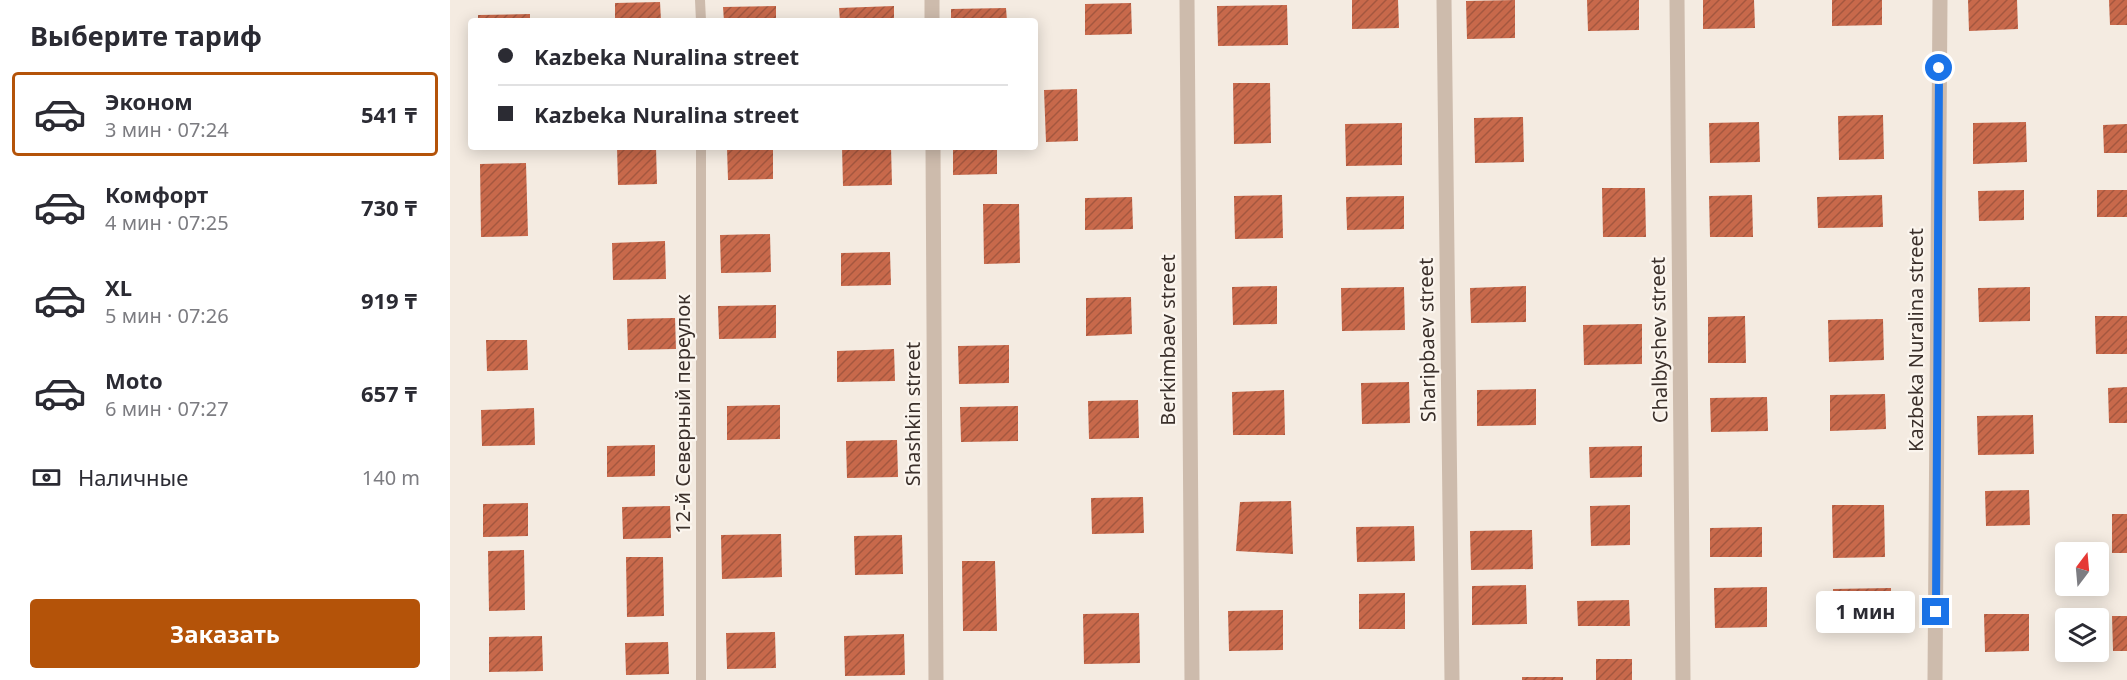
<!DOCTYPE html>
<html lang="ru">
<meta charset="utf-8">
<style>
:root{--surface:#fff;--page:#f2f2f3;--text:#2b2b33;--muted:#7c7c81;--line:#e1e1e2;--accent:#b45309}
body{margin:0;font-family:"Noto Sans",sans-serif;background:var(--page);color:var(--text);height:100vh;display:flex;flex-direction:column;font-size:22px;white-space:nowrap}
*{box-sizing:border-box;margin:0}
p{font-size:20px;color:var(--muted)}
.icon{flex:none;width:33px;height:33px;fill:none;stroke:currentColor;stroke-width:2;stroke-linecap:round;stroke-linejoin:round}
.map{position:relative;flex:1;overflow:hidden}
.drawer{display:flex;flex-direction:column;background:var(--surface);width:450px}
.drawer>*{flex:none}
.top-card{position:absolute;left:18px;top:18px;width:570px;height:132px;border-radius:6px;box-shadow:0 3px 15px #0003;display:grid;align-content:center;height:132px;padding:0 30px;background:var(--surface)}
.needle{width:39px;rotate:16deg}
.controls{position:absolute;left:1605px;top:542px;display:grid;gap:12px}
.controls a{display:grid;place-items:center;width:54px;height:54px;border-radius:6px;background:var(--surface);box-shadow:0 3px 15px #0003;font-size:30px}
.end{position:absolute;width:27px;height:27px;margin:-14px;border:8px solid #1a73e8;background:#fff;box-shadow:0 0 0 3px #fff}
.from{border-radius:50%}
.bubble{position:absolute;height:42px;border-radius:6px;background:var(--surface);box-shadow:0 3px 15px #0003;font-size:20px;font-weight:700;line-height:42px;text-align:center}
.top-card b{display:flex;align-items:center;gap:21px;height:57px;font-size:22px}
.top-card b+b{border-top:2px solid var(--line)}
.top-card i{width:15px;height:15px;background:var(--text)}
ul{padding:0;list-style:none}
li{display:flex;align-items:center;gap:18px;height:84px;margin:0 12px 9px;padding:0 18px;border:3px solid transparent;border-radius:6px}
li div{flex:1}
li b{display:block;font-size:22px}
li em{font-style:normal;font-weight:700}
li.active{border-color:var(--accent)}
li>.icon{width:54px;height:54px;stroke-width:1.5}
h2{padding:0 30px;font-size:27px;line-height:72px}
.pay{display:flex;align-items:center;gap:15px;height:66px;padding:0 30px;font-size:22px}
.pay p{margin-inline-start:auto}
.button{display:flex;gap:12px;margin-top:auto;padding:12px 30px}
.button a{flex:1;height:69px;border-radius:6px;background:var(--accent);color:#fff;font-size:24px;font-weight:700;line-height:69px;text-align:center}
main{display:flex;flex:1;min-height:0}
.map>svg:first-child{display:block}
.building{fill:url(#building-hatch)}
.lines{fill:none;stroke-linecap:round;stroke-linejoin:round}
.service{stroke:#cdbbac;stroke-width:10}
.minor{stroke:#cdbbac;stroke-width:15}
.route{stroke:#1a73e8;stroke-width:8}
.labels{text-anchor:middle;stroke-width:4.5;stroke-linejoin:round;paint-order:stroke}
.street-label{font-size:20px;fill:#3b302b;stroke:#fbf5ee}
</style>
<main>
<section class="drawer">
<h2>Выберите тариф</h2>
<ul>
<li class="active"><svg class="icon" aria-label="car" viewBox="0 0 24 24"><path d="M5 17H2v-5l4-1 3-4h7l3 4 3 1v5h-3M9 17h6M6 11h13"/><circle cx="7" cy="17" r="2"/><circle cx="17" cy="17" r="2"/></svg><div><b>Эконом</b><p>3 мин · 07:24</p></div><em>541 ₸</em></li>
<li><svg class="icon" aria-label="car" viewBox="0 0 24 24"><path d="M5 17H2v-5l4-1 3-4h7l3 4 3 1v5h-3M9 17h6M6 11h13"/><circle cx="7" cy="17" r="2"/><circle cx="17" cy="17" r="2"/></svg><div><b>Комфорт</b><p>4 мин · 07:25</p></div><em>730 ₸</em></li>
<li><svg class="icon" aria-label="car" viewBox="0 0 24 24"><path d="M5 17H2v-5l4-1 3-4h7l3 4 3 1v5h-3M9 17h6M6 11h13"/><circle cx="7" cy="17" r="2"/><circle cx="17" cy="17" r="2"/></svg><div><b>XL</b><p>5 мин · 07:26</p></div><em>919 ₸</em></li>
<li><svg class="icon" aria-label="car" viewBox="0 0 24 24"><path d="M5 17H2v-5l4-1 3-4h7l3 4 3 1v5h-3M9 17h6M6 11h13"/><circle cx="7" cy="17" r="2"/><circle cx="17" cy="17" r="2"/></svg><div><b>Moto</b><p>6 мин · 07:27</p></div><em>657 ₸</em></li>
</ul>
<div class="pay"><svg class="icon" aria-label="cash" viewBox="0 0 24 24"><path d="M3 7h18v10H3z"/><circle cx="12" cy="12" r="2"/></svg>Наличные<p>140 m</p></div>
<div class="button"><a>Заказать</a></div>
</section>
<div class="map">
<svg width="1677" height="680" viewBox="0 0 1677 680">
<defs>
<pattern id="building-hatch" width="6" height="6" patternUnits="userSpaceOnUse" patternTransform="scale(1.5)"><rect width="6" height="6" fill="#c8694b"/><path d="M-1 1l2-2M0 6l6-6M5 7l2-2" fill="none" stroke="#a4573f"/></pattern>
</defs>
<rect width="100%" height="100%" fill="#f4ebe1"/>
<g class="building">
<path d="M 902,0 L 948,0 L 949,28 L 902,29 Z"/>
<path d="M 1065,0 L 1065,38 L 1017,39 L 1016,1 Z"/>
<path d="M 1137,0 L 1189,0 L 1189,30 L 1138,31 Z"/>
<path d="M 1253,0 L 1304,0 L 1305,28 L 1253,29 Z"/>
<path d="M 1382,0 L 1432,0 L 1432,25 L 1382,26 Z"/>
<path d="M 1518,0 L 1567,0 L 1568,29 L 1519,31 Z"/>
<path d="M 1659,0 L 1677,0 L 1677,25 L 1660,25 Z"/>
<path d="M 210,2 L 211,21 L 165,21 L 165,3 Z"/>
<path d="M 681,3 L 682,34 L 635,35 L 635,4 Z"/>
<path d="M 837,5 L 838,45 L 768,46 L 767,6 Z"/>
<path d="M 326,6 L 326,21 L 274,21 L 273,7 Z"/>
<path d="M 444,6 L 444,21 L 390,21 L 389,8 Z"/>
<path d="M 556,8 L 557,21 L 501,21 L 501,9 Z"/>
<path d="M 80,14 L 80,21 L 28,21 L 28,15 Z"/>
<path d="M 783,83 L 820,83 L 821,143 L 784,144 Z"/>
<path d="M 627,89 L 628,141 L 596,142 L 594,90 Z"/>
<path d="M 1433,115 L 1434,159 L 1389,160 L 1388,116 Z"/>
<path d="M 1073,117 L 1074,162 L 1025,163 L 1024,118 Z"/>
<path d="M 1309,122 L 1310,162 L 1260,163 L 1259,123 Z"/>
<path d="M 1576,122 L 1577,162 L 1523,164 L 1523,123 Z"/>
<path d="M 952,123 L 952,165 L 896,166 L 895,124 Z"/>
<path d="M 1677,124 L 1677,153 L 1654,153 L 1653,125 Z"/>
<path d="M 167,147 L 206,147 L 207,184 L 168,185 Z"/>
<path d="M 277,147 L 323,147 L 323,179 L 278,180 Z"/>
<path d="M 392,147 L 441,147 L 442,185 L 393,186 Z"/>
<path d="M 503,147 L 547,147 L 547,174 L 503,175 Z"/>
<path d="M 76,163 L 78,236 L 31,237 L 30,164 Z"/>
<path d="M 1152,188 L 1195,188 L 1196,237 L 1153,237 Z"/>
<path d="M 1574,190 L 1574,220 L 1529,221 L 1528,191 Z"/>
<rect x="1647" y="190" width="30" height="27"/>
<path d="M 832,195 L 833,238 L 785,239 L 784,196 Z"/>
<path d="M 1302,195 L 1303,237 L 1260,237 L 1259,196 Z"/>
<path d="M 1432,195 L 1433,227 L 1368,228 L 1367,197 Z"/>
<path d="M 954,196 L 954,229 L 897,230 L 896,197 Z"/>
<path d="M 682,197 L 683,229 L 635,230 L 635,198 Z"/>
<path d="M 533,204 L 569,204 L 570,263 L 534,264 Z"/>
<path d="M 320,234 L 321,272 L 271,273 L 270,235 Z"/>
<path d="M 215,241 L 216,279 L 163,280 L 162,243 Z"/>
<path d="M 440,252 L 441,285 L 391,286 L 391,253 Z"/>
<path d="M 827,286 L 827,324 L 783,325 L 782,287 Z"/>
<path d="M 1076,286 L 1076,322 L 1021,323 L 1020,288 Z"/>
<path d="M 954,287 L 955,330 L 892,331 L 891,288 Z"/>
<path d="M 1580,287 L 1580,321 L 1529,322 L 1528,288 Z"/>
<path d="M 681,297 L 682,334 L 636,336 L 636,298 Z"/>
<path d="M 326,305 L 326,338 L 269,339 L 268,306 Z"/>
<path d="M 1295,316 L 1296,363 L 1258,363 L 1258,317 Z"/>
<path d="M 1645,316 L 1677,316 L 1677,354 L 1646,354 Z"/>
<path d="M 225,318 L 226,349 L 178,350 L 177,319 Z"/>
<path d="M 1433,319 L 1434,360 L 1379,362 L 1378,320 Z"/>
<path d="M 1192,324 L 1192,364 L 1134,365 L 1133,325 Z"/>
<path d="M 36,340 L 77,340 L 78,370 L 37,371 Z"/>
<path d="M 559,345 L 559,383 L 509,384 L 508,346 Z"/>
<path d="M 444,349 L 445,381 L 387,382 L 387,351 Z"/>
<path d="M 959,382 L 960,423 L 912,424 L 911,383 Z"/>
<path d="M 1677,387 L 1677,423 L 1659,423 L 1658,388 Z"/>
<path d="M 1086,389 L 1086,425 L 1027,426 L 1027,390 Z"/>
<path d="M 834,390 L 835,435 L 783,435 L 782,392 Z"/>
<path d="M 1435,394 L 1436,429 L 1380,431 L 1380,395 Z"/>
<path d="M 1317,397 L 1318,431 L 1261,432 L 1260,398 Z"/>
<path d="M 688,400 L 689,438 L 639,439 L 638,401 Z"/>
<path d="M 330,405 L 330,439 L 277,440 L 277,406 Z"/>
<path d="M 568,406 L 568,441 L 511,442 L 510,407 Z"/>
<path d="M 84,408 L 85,445 L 32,446 L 31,410 Z"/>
<path d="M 1583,415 L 1584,454 L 1528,455 L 1527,416 Z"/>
<path d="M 447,440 L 448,477 L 397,478 L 396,441 Z"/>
<path d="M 205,445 L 205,476 L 157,477 L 157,446 Z"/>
<path d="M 1192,446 L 1192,477 L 1140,478 L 1139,447 Z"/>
<path d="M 1579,490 L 1580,525 L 1536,526 L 1535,491 Z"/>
<path d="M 693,497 L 694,533 L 642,534 L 641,498 Z"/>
<path d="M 841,501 L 843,554 L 786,551 L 790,502 Z"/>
<path d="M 78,503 L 78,536 L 33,537 L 33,504 Z"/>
<path d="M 1180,505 L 1180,545 L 1141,546 L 1140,506 Z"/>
<path d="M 1382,505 L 1434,505 L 1435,557 L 1383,558 Z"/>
<path d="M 220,506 L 221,538 L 173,539 L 172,507 Z"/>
<rect x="1662" y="514" width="15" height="39"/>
<path d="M 964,526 L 965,561 L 907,562 L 906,527 Z"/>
<path d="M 1312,527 L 1312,557 L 1260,557 L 1260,528 Z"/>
<path d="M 1082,530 L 1083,569 L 1021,570 L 1020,531 Z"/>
<path d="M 331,534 L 332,577 L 272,579 L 271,535 Z"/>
<path d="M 452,535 L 453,574 L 405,575 L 404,536 Z"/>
<path d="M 74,550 L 75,610 L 39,611 L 38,551 Z"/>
<path d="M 176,557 L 213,557 L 214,616 L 177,617 Z"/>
<path d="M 512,561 L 545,561 L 547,631 L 513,631 Z"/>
<path d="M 1076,585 L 1077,624 L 1022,625 L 1022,586 Z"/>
<path d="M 1317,587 L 1317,627 L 1265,628 L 1264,588 Z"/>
<path d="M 1441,588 L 1441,627 L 1384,628 L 1383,589 Z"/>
<path d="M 955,593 L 955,629 L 909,629 L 909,594 Z"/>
<path d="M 1179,600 L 1180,626 L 1128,626 L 1127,601 Z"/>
<path d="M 833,610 L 833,650 L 779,651 L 778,611 Z"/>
<path d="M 689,613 L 690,663 L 634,664 L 633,614 Z"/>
<path d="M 1534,614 L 1579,614 L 1579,651 L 1535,652 Z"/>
<path d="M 1662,616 L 1677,616 L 1677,651 L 1663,651 Z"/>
<path d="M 325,632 L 326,668 L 277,669 L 276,633 Z"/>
<path d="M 454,634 L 455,675 L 395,676 L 394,636 Z"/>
<path d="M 92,636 L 93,671 L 39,672 L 39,637 Z"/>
<path d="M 218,642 L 219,674 L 176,675 L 175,643 Z"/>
<rect x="1146" y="659" width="36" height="21"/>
<rect x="1072" y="677" width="41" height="3"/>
</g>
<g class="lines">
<g class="service">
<path d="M 250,0 L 251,21"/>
<path d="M 251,147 L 251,680"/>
</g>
<g class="minor">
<path d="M 482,0 L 482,21"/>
<path d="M 737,0 L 742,680"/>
<path d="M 994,0 L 1002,680"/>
<path d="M 1227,0 L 1233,680"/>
<path d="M 483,147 L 486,680"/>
<path d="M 1485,680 L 1490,0"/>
</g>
</g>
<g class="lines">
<path class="route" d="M 1486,612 L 1489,68"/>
</g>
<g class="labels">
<g class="street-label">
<text transform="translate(718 340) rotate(-90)" y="7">Berkimbaev street</text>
<text transform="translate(977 340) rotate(-91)" y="7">Sharipbaev street</text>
<text transform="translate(1209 340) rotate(-91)" y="7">Chalbyshev street</text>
<text transform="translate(1466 340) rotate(-90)" y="7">Kazbeka Nuralina street</text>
<text transform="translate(233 414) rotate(-90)" y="7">12-й Северный переулок</text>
<text transform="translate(463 414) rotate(-90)" y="7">Shashkin street</text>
</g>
</g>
</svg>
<div class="controls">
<a><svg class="needle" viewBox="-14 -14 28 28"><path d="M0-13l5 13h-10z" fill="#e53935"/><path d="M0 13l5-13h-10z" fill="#7c7c81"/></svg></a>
<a><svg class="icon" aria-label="layers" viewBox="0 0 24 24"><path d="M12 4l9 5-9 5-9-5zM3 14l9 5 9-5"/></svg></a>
</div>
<i class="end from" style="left:1489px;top:68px"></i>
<i class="end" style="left:1486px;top:612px"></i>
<div class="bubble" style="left:1366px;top:591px;width:99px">1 мин</div>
<div class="top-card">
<b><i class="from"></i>Kazbeka Nuralina street</b>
<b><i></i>Kazbeka Nuralina street</b>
</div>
</div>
</main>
